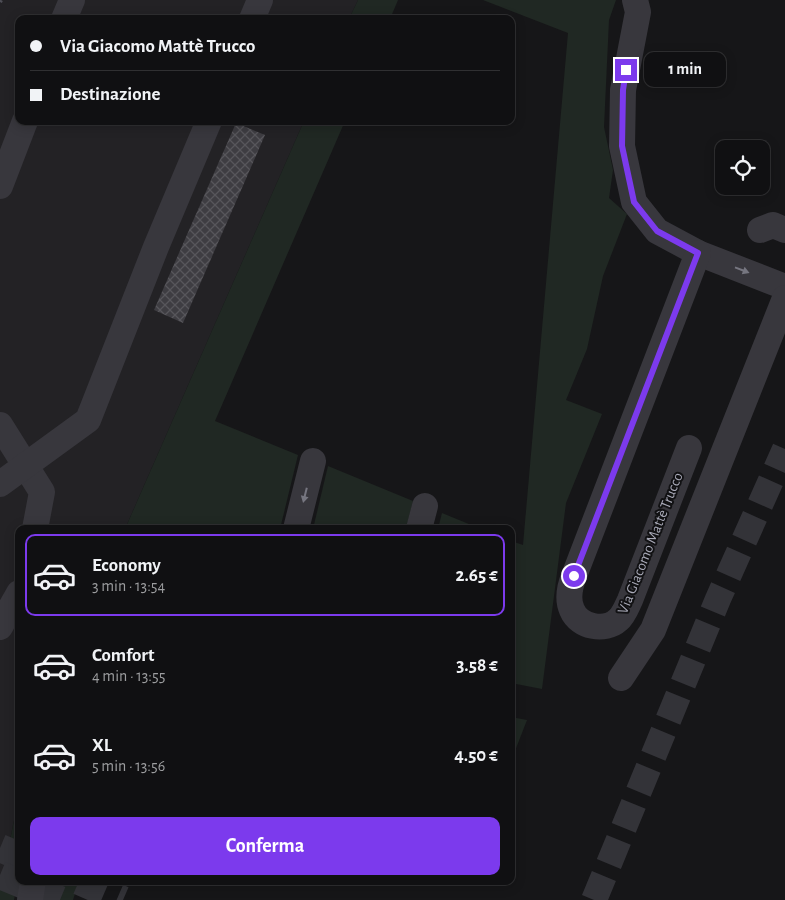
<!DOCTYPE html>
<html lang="it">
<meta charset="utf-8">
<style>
:root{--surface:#101012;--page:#19191b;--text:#f1f3f6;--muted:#9c9d9f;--line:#303032;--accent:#7c3aed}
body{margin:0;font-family:"Alegreya Sans",sans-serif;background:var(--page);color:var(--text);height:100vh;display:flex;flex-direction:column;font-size:19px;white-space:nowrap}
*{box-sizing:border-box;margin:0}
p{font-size:16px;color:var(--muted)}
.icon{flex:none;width:28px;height:28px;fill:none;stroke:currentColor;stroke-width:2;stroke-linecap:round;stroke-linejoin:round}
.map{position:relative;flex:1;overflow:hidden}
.details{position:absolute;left:15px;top:525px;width:500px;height:360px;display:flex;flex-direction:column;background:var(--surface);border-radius:10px;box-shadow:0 2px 12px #0003,0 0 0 1px var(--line)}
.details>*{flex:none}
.guide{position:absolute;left:15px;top:15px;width:500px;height:110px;border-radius:10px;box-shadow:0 2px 12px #0003,0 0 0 1px var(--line);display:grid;align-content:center;height:110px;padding:0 15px;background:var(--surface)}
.fabs{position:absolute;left:715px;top:140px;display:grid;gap:10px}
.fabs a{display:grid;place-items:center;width:55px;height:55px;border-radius:10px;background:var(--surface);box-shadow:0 2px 12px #0003,0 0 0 1px var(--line);font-size:25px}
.end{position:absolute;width:22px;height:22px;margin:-11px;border:6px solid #7c3aed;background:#fff;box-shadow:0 0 0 2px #fff}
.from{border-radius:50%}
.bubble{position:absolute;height:35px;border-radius:10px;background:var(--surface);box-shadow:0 2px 12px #0003,0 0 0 1px var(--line);font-size:16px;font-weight:700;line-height:35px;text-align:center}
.guide b{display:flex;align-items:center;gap:18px;height:48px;font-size:19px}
.guide b+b{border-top:1px solid var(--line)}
.guide i{width:12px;height:12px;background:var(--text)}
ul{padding:9px 0 0;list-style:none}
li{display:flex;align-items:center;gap:15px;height:82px;margin:0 10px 8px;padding:0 5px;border:2px solid transparent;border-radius:10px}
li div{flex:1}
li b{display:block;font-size:19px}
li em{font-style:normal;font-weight:700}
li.selected{border-color:var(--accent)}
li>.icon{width:45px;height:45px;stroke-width:1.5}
.action{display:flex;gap:10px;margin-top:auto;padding:10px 15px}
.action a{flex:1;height:58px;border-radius:10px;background:var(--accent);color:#fff;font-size:20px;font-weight:700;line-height:58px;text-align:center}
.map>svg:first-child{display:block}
.built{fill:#232225}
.green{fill:#202823}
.building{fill:url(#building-cross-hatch)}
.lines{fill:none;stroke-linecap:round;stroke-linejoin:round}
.minor-tunnel{stroke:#333338;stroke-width:26;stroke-dasharray:26 13;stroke-linecap:butt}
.major-tunnel{stroke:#333338;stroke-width:28;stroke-dasharray:28 14;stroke-linecap:butt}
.minor{stroke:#38373d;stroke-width:26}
.rail{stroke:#4e4e56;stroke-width:4;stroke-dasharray:6 5;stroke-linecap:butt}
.oneway{fill:#767680}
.route{stroke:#7c3aed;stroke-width:6}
.labels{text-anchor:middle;stroke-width:4;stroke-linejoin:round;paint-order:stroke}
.street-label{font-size:15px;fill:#a8a9b7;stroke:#111113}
</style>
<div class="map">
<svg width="785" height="900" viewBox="0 0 785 900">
<defs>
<pattern id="building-cross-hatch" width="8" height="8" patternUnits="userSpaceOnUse" patternTransform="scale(1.25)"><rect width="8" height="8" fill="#3e3d42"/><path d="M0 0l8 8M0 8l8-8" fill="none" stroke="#57565b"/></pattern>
</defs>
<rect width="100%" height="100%" fill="#161618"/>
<path class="built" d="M 0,0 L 358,0 L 349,19 L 19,19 L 19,121 L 304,121 L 125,529 L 19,529 L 19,796 L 0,890 Z"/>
<g class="green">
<path d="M 358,0 L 398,0 L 390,19 L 349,19 Z"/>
<path d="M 483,0 L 616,0 L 609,20 L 604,127 L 613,170 L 609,198 L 627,214 L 603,276 L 587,349 L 566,400 L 602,414 L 566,503 L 542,689 L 511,683 L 511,541 L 523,545 L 568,33 Z"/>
<path d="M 304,121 L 345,121 L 215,421 L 298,455 L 280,529 L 125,529 Z"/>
<path d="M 328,466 L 413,501 L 406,529 L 313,529 Z"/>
<path d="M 442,513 L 481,529 L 438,529 Z"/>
<path d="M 511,717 L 527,720 L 513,756 L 511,756 Z"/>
<path d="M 19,796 L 19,871 L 14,900 L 0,900 L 0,890 Z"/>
<path d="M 48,881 L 79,881 L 73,900 L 45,900 Z"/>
</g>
<path class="building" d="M 236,123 L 265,135 L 183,323 L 154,310 Z"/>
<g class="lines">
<path class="minor-tunnel" d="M 594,900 L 718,599 L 785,449"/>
<g class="major-tunnel">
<path d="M 0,848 L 19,856"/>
<path d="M 0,875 L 60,900"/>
<path d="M 79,881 L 123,900"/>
</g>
<g class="minor">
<path d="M 635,0 L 638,12 L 623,90 L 622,146 L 634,202 L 657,231 L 698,253 L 785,287"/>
<path d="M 64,19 L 72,0"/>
<path d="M 252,19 L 260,0"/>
<path d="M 0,186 L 25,121"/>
<path d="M 760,230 L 773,225 L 785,230"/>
<path d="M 0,425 L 42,492 L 35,529"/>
<path d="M 689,448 L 630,600 C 627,606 624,615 618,620 C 605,632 579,627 572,610 C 567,599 570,586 574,576 L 698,253"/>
<path d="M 0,484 L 88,420 L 156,247 L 209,121"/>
<path d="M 296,529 L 313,461"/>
<path d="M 419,529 L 425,506"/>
<path d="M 0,627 L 19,593"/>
<path d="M 621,678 L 653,630 L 785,298"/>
<path d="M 30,900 L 33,881"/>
</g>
<path class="rail" d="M 0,2 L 1,0"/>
</g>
<defs><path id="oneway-solid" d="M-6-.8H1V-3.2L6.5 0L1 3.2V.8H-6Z" transform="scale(1.25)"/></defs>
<g class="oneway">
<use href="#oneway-solid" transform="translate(742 270) rotate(21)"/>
<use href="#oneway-solid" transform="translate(305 495) rotate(104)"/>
</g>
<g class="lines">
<path class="route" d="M 574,576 L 698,253 L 657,231 L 634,202 L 622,146 L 623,90 L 626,70"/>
</g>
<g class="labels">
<g class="street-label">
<text transform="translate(650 543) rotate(-68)" y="5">Via Giacomo Mattè Trucco</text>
</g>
</g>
</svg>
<div class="fabs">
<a><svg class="icon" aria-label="locate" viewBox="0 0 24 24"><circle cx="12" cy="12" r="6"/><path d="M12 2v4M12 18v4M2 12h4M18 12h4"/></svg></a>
</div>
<i class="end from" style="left:574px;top:576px"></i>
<i class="end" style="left:626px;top:70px"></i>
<div class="bubble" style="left:644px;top:52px;width:82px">1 min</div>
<div class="guide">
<b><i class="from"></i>Via Giacomo Mattè Trucco</b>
<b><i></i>Destinazione</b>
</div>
<section class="details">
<ul>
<li class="selected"><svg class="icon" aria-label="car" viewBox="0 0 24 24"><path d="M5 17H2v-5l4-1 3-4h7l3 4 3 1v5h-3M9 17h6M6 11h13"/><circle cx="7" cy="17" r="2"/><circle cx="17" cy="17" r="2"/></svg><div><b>Economy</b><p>3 min · 13:54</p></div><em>2.65 €</em></li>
<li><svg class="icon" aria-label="car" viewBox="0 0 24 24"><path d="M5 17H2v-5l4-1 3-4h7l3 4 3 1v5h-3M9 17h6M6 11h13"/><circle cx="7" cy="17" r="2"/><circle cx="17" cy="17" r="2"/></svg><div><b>Comfort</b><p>4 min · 13:55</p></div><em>3.58 €</em></li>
<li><svg class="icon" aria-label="car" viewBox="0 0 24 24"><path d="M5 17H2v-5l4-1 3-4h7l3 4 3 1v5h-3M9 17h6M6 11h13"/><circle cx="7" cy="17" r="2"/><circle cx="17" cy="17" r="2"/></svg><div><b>XL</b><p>5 min · 13:56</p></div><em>4.50 €</em></li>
</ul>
<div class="action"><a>Conferma</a></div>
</section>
</div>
